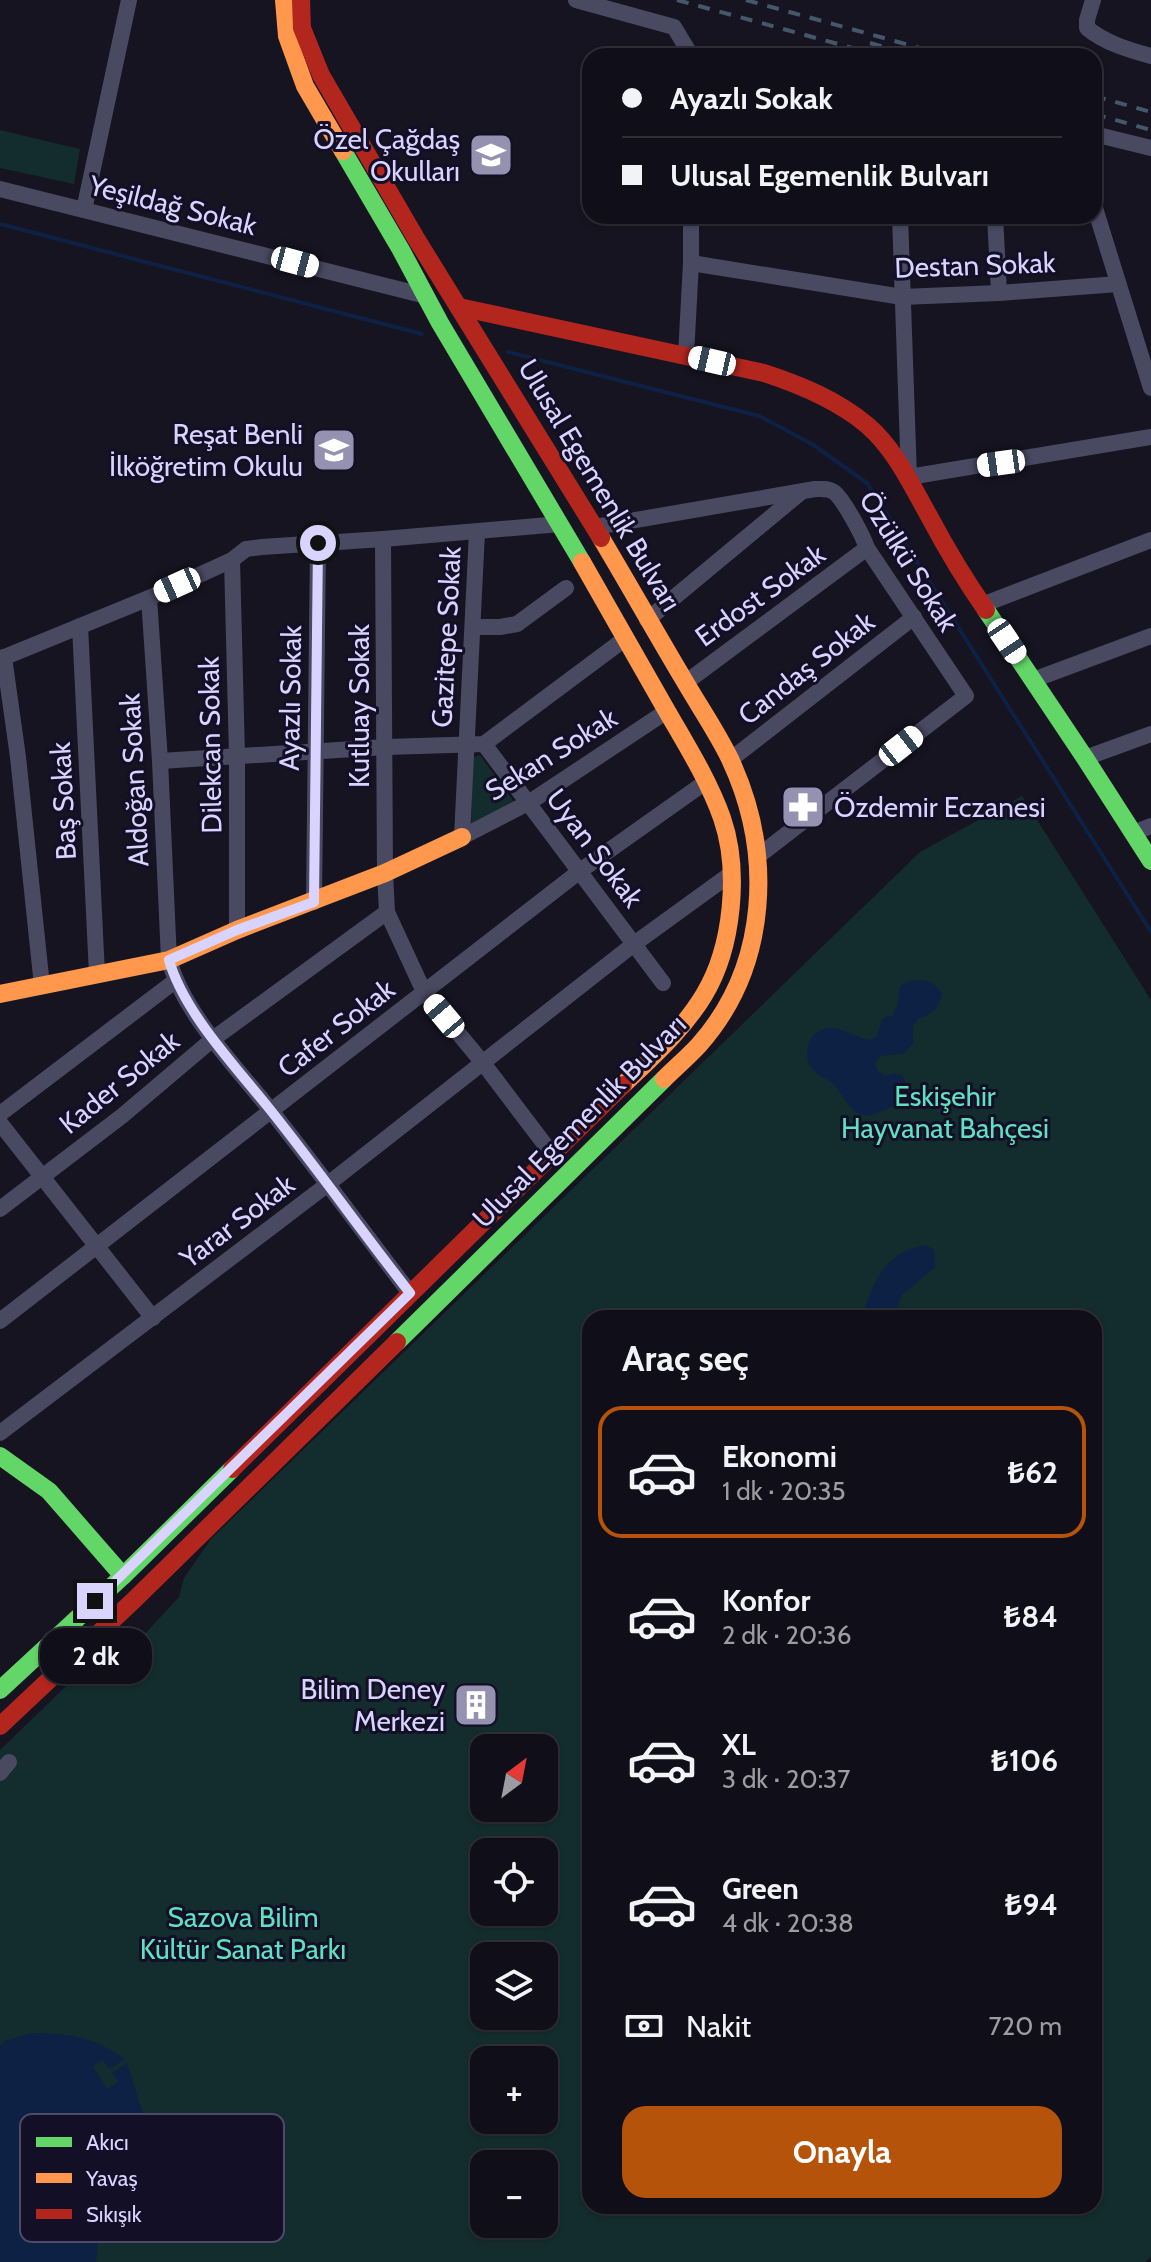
<!DOCTYPE html>
<html lang="tr">
<meta charset="utf-8">
<style>
:root{--surface:#100f19;--page:#191822;--text:#f1f3f6;--muted:#9c9ca2;--line:#302f38;--accent:#b45309}
body{margin:0;font-family:Cabin,sans-serif;background:var(--page);color:var(--text);height:100vh;display:flex;flex-direction:column;font-size:30px;white-space:nowrap}
*{box-sizing:border-box;margin:0}
p{font-size:26px;color:var(--muted)}
.icon{flex:none;width:44px;height:44px;fill:none;stroke:currentColor;stroke-width:2;stroke-linecap:round;stroke-linejoin:round}
.map{position:relative;flex:1;overflow:hidden}
.panel{position:absolute;left:582px;top:1310px;width:520px;height:904px;display:flex;flex-direction:column;background:var(--surface);border-radius:24px;box-shadow:0 2px 6px #0004,0 0 0 2px var(--line)}
.panel>*{flex:none}
.hud{position:absolute;left:582px;top:48px;width:520px;height:176px;border-radius:24px;box-shadow:0 2px 6px #0004,0 0 0 2px var(--line);display:grid;align-content:center;height:176px;padding:0 40px;background:var(--surface)}
.needle{width:52px;rotate:32deg}
.tools{position:absolute;left:470px;top:1734px;display:grid;gap:16px}
.tools a{display:grid;place-items:center;width:88px;height:88px;border-radius:16px;background:var(--surface);box-shadow:0 2px 6px #0004,0 0 0 2px var(--line);font-size:40px}
.end{position:absolute;width:36px;height:36px;margin:-18px;border:10px solid #d9d4ff;background:#111;box-shadow:0 0 0 4px #111}
.from{border-radius:50%}
.bubble{position:absolute;height:56px;border-radius:24px;background:var(--surface);box-shadow:0 2px 6px #0004,0 0 0 2px var(--line);font-size:26px;font-weight:700;line-height:56px;text-align:center}
.car{position:absolute;width:24px;height:48px;margin:-24px -12px;border-radius:10px;box-shadow:0 0 6px 2px #0007;background:linear-gradient(#fff 24%,#345 0 40%,#fff 0 76%,#345 0 86%,#fff 0)}
.hud b{display:flex;align-items:center;gap:28px;height:76px;font-size:30px}
.hud b+b{border-top:2px solid var(--line)}
.hud i{width:20px;height:20px;background:var(--text)}
ul{padding:0;list-style:none}
li{display:flex;align-items:center;gap:24px;height:132px;margin:0 16px 12px;padding:0 24px;border:4px solid transparent;border-radius:24px}
li div{flex:1}
li b{display:block;font-size:30px}
li em{font-style:normal;font-weight:700}
li.active{border-color:var(--accent)}
li>.icon{width:72px;height:72px;stroke-width:1.5}
h2{padding:0 40px;font-size:36px;line-height:96px}
.pay{display:flex;align-items:center;gap:20px;height:88px;padding:0 40px;font-size:30px}
.pay p{margin-inline-start:auto}
.primary-button{display:flex;gap:16px;margin-top:auto;padding:16px 40px}
.primary-button a{flex:1;height:92px;border-radius:24px;background:var(--accent);color:#fff;font-size:32px;font-weight:700;line-height:92px;text-align:center}
.map>svg:first-child{display:block}
.green{fill:#132c2d;fill-rule:evenodd}
.water{fill:#0d2144}
.lines{fill:none;stroke-linecap:round;stroke-linejoin:round}
.stream{stroke:#0d2144;stroke-width:4}
.street{stroke:#4a4962;stroke-width:16}
.fast{stroke:#63d668;stroke-width:18}
.slow{stroke:#ff974d;stroke-width:18}
.jam{stroke:#b3261e;stroke-width:18}
.rail{stroke:#43596b;stroke-width:4;stroke-dasharray:12 10;stroke-linecap:butt}
.route{stroke:#d9d4ff;stroke-width:10}
.labels{text-anchor:middle;stroke-width:6;stroke-linejoin:round;paint-order:stroke}
.poi-label{font-size:28px;fill:#d9d4ff;stroke:#130f26;text-anchor:end}
.street-label{font-size:28px;fill:#d9d4ff;stroke:#130f26}
.park-label{font-size:28px;fill:#5fe0c0;stroke:#130f26}
.key{fill:#130f26;stroke:#4e4a67;stroke-width:2}
.key-label{font-size:22px;fill:#d9d4ff}
</style>
<div class="map">
<svg width="1151" height="2262" viewBox="0 0 1151 2262">
<rect width="100%" height="100%" fill="#161421"/>
<g class="green">
<path d="M 0,130 L 80,149 L 74,184 L 0,168 Z"/>
<path d="M 480,755 L 514,802 L 471,825 L 473,757 Z"/>
<path d="M 1022,796 L 1151,1000 L 1151,2257 L 1145,2262 L 0,2262 L 0,1750 L 119,1635 L 141,1638 L 179,1597 L 184,1578 L 211,1539 L 920,852 ZM 590,1318 L 1094,1318 L 1094,2206 L 590,2206 ZM 484,1748 L 544,1748 L 544,1808 L 484,1808 ZM 484,1852 L 544,1852 L 544,1912 L 484,1912 ZM 484,1956 L 544,1956 L 544,2016 L 484,2016 ZM 484,2060 L 544,2060 L 544,2120 L 484,2120 ZM 484,2164 L 544,2164 L 544,2224 L 484,2224 Z"/>
</g>
<g class="water">
<path d="M 917,980 C 930,980 934,983 942,993 C 940,1007 932,1015 919,1018 L 913,1026 L 913,1044 L 905,1053 L 880,1056 L 875,1064 L 877,1070 L 885,1076 L 894,1073 L 902,1075 C 912,1093 899,1105 882,1111 C 876,1113 870,1117 864,1115 C 850,1113 843,1095 834,1085 C 828,1078 820,1077 814,1071 C 800,1057 809,1029 829,1028 C 844,1028 856,1038 871,1040 L 877,1036 L 882,1020 L 887,1016 L 892,1017 L 898,1004 L 900,986 L 908,982 Z"/>
<path d="M 926,1245 L 934,1250 L 935,1267 L 902,1295 L 893,1318 L 861,1318 C 874,1282 883,1252 926,1245 Z"/>
<path d="M 32,2033 C 72,2034 91,2036 125,2059 L 109,2069 L 103,2060 L 93,2066 L 107,2089 L 118,2082 L 112,2073 L 127,2063 L 143,2114 L 138,2143 L 123,2157 L 102,2198 L 96,2262 L 0,2262 L 0,2046 L 5,2041 Z"/>
</g>
<g class="lines">
<g class="stream">
<path d="M 0,224 L 422,334"/>
<path d="M 508,352 L 759,416 L 812,444 L 867,483 L 1151,932"/>
</g>
<g class="street">
<path d="M 576,0 L 674,27 L 689,52 L 689,56"/>
<path d="M 1093,0 L 1087,20 L 1087,28 C 1105,43 1129,50 1151,56"/>
<path d="M 1094,134 L 1151,148"/>
<path d="M 0,189 L 426,296"/>
<path d="M 1094,205 L 1151,388"/>
<path d="M 84,210 L 129,0"/>
<path d="M 900,216 L 909,477 L 1151,437"/>
<path d="M 995,216 L 999,293"/>
<path d="M 691,263 L 902,297 L 999,293 L 1118,284"/>
<path d="M 686,355 L 691,263 L 691,216"/>
<path d="M 595,527 L 815,489 C 822,489 828,488 834,492 C 844,500 863,536 867,548 L 966,696 L 757,857"/>
<path d="M 383,539 L 385,873 L 387,912 L 424,992 L 483,1063 L 552,1154"/>
<path d="M 232,560 L 237,756 L 237,930"/>
<path d="M 149,598 L 160,761 L 169,960 C 184,1014 237,1068 272,1112 C 319,1171 364,1233 410,1293"/>
<path d="M 982,605 L 1151,540"/>
<path d="M 647,620 L 800,493"/>
<path d="M 80,626 L 97,974"/>
<path d="M 474,627 L 500,627 L 517,624 L 566,588"/>
<path d="M 4,657 L 18,757 L 42,986"/>
<path d="M 0,659 L 149,598 L 232,560 L 246,549 L 262,547 L 383,539 L 560,524"/>
<path d="M 1033,680 L 1151,636"/>
<path d="M 685,683 L 867,548"/>
<path d="M 484,744 L 663,983"/>
<path d="M 1085,758 L 1151,734"/>
<path d="M 730,760 L 914,617"/>
<path d="M 160,761 L 386,747 L 484,744 L 626,638"/>
<path d="M 1133,833 L 1151,826"/>
<path d="M 462,837 L 477,532"/>
<path d="M 462,837 L 530,802 L 667,711"/>
<path d="M 314,902 L 318,543"/>
<path d="M 0,1114 L 175,981"/>
<path d="M 0,1123 L 153,1318"/>
<path d="M 0,1209 L 122,1116 L 213,1039 L 387,912"/>
<path d="M 0,1321 L 580,871 L 707,781"/>
<path d="M 0,1433 L 328,1184 L 634,944 L 732,873"/>
<path d="M 0,1773 L 9,1762"/>
</g>
<g class="fast">
<path d="M 343,151 L 401,250 L 440,323 L 582,562"/>
<path d="M 986,610 L 1085,758 L 1151,861"/>
<path d="M 397,1342 L 664,1079"/>
<path d="M 0,1456 L 49,1491 L 123,1576"/>
<path d="M 0,1690 L 123,1576 L 232,1469"/>
</g>
<g class="slow">
<path d="M 284,0 L 287,36 L 305,86 L 343,151"/>
<path d="M 601,538 C 629,585 656,633 684,680 C 699,706 717,732 730,759 C 774,853 769,966 699,1045 C 688,1057 675,1068 664,1079"/>
<path d="M 582,562 C 608,607 634,653 660,699 C 682,738 707,776 722,818 C 740,870 733,947 704,995 C 683,1030 652,1057 623,1085"/>
<path d="M 0,994 L 169,960 L 237,930 L 385,873 L 462,837"/>
</g>
<g class="jam">
<path d="M 301,0 L 302,28 L 321,75 L 417,240 L 601,538"/>
<path d="M 459,307 L 764,373 C 801,385 837,400 867,425 C 895,449 911,484 929,516 C 946,548 965,580 986,610"/>
<path d="M 232,1469 L 623,1085"/>
<path d="M 0,1726 L 134,1600 L 397,1342"/>
</g>
<g class="rail">
<path d="M 677,0 L 882,56"/>
<path d="M 746,0 L 949,56"/>
<path d="M 870,43 L 916,56"/>
<path d="M 1094,96 L 1151,112"/>
<path d="M 1094,114 L 1151,130"/>
</g>
</g>
<g class="lines">
<path class="route" d="M 95,1601 L 410,1293 C 363,1233 319,1171 272,1112 C 237,1068 184,1013 169,960 L 237,930 L 314,902 L 318,543"/>
</g>
<defs>
<g id="school-square" transform="scale(2.3)"><rect x="-9" y="-9" width="18" height="18" rx="4" fill="#9591b1" stroke="#130f26"/><path d="M0-5L7-2L0 1L-7-2ZM-4 1L0 2.5L4 1V4Q0 6-4 4Z" fill="#fff"/></g>
<g id="pharmacy-square" transform="scale(2.3)"><rect x="-9" y="-9" width="18" height="18" rx="4" fill="#9591b1" stroke="#130f26"/><path d="M-2-6h4v4h4v4h-4v4h-4v-4h-4v-4h4Z" fill="#fff"/></g>
<g id="building-square" transform="scale(2.3)"><rect x="-9" y="-9" width="18" height="18" rx="4" fill="#9591b1" stroke="#130f26"/><path d="M-4-6H4V6H1V3H-1V6H-4ZM-2.5-4.3h1.7v1.8h-1.7ZM.8-4.3h1.7v1.8H.8ZM-2.5-1h1.7V.8h-1.7ZM.8-1h1.7V.8H.8Z" fill="#fff"/></g>
</defs>
<g fill-rule="evenodd">
<use href="#school-square" x="491" y="155"/>
<use href="#school-square" x="334" y="450"/>
<use href="#pharmacy-square" x="803" y="807"/>
<use href="#building-square" x="476" y="1705"/>
</g>
<g class="labels">
<g class="poi-label">
<text x="460" y="149">Özel Çağdaş<tspan x="460" dy="32">Okulları</tspan></text>
<text x="303" y="444">Reşat Benli<tspan x="303" dy="32">İlköğretim Okulu</tspan></text>
<text x="834" y="817" text-anchor="start">Özdemir Eczanesi</text>
<text x="445" y="1699">Bilim Deney<tspan x="445" dy="32">Merkezi</tspan></text>
</g>
<g class="street-label">
<text transform="translate(173 205) rotate(14)" y="10">Yeşildağ Sokak</text>
<text transform="translate(975 265) rotate(-2)" y="10">Destan Sokak</text>
<text transform="translate(600 485) rotate(59)" y="10">Ulusal Egemenlik Bulvarı</text>
<text transform="translate(909 561) rotate(58)" y="10">Özülkü Sokak</text>
<text transform="translate(760 595) rotate(-36)" y="10">Erdost Sokak</text>
<text transform="translate(446 637) rotate(-87)" y="10">Gazitepe Sokak</text>
<text transform="translate(806 668) rotate(-38)" y="10">Candaş Sokak</text>
<text transform="translate(290 698) rotate(-89)" y="10">Ayazlı Sokak</text>
<text transform="translate(359 706) rotate(-90)" y="10">Kutluay Sokak</text>
<text transform="translate(210 745) rotate(-91)" y="10">Dilekcan Sokak</text>
<text transform="translate(551 754) rotate(-32)" y="10">Sekan Sokak</text>
<text transform="translate(134 780) rotate(-93)" y="10">Aldoğan Sokak</text>
<text transform="translate(63 801) rotate(-93)" y="10">Baş Sokak</text>
<text transform="translate(595 848) rotate(53)" y="10">Uyan Sokak</text>
<text transform="translate(336 1028) rotate(-38)" y="10">Cafer Sokak</text>
<text transform="translate(119 1082) rotate(-39)" y="10">Kader Sokak</text>
<text transform="translate(579 1121) rotate(-45)" y="10">Ulusal Egemenlik Bulvarı</text>
<text transform="translate(237 1221) rotate(-37)" y="10">Yarar Sokak</text>
</g>
<g class="park-label">
<text x="945" y="1106">Eskişehir<tspan x="945" dy="32">Hayvanat Bahçesi</tspan></text>
<text x="243" y="1927">Sazova Bilim<tspan x="243" dy="32">Kültür Sanat Parkı</tspan></text>
</g>
</g>
<rect x="20" y="2114" width="264" height="128" rx="12" class="key"/>
<rect x="36" y="2137" width="36" height="10" fill="#63d668"/>
<rect x="36" y="2173" width="36" height="10" fill="#ff974d"/>
<rect x="36" y="2209" width="36" height="10" fill="#b3261e"/>
<g class="key-label">
<text x="86" y="2150">Akıcı</text>
<text x="86" y="2186">Yavaş</text>
<text x="86" y="2222">Sıkışık</text>
</g>
</svg>
<div class="tools">
<a><svg class="needle" viewBox="-14 -14 28 28"><path d="M0-13l5 13h-10z" fill="#e53935"/><path d="M0 13l5-13h-10z" fill="#9c9ca2"/></svg></a>
<a><svg class="icon" aria-label="locate" viewBox="0 0 24 24"><circle cx="12" cy="12" r="6"/><path d="M12 2v4M12 18v4M2 12h4M18 12h4"/></svg></a>
<a><svg class="icon" aria-label="layers" viewBox="0 0 24 24"><path d="M12 4l9 5-9 5-9-5zM3 14l9 5 9-5"/></svg></a>
<a>+</a>
<a>−</a>
</div>
<i class="end from" style="left:318px;top:543px"></i>
<i class="end" style="left:95px;top:1601px"></i>
<div class="bubble" style="left:40px;top:1628px;width:112px">2 dk</div>
<i class="car" style="left:295px;top:262px;rotate:105deg"></i>
<i class="car" style="left:712px;top:361px;rotate:283deg"></i>
<i class="car" style="left:1001px;top:463px;rotate:262deg"></i>
<i class="car" style="left:177px;top:585px;rotate:246deg"></i>
<i class="car" style="left:1007px;top:641px;rotate:146deg"></i>
<i class="car" style="left:901px;top:746px;rotate:52deg"></i>
<i class="car" style="left:444px;top:1016px;rotate:320deg"></i>
<div class="hud">
<b><i class="from"></i>Ayazlı Sokak</b>
<b><i></i>Ulusal Egemenlik Bulvarı</b>
</div>
<section class="panel">
<h2>Araç seç</h2>
<ul>
<li class="active"><svg class="icon" aria-label="car" viewBox="0 0 24 24"><path d="M5 17H2v-5l4-1 3-4h7l3 4 3 1v5h-3M9 17h6M6 11h13"/><circle cx="7" cy="17" r="2"/><circle cx="17" cy="17" r="2"/></svg><div><b>Ekonomi</b><p>1 dk · 20:35</p></div><em>₺62</em></li>
<li><svg class="icon" aria-label="car" viewBox="0 0 24 24"><path d="M5 17H2v-5l4-1 3-4h7l3 4 3 1v5h-3M9 17h6M6 11h13"/><circle cx="7" cy="17" r="2"/><circle cx="17" cy="17" r="2"/></svg><div><b>Konfor</b><p>2 dk · 20:36</p></div><em>₺84</em></li>
<li><svg class="icon" aria-label="car" viewBox="0 0 24 24"><path d="M5 17H2v-5l4-1 3-4h7l3 4 3 1v5h-3M9 17h6M6 11h13"/><circle cx="7" cy="17" r="2"/><circle cx="17" cy="17" r="2"/></svg><div><b>XL</b><p>3 dk · 20:37</p></div><em>₺106</em></li>
<li><svg class="icon" aria-label="car" viewBox="0 0 24 24"><path d="M5 17H2v-5l4-1 3-4h7l3 4 3 1v5h-3M9 17h6M6 11h13"/><circle cx="7" cy="17" r="2"/><circle cx="17" cy="17" r="2"/></svg><div><b>Green</b><p>4 dk · 20:38</p></div><em>₺94</em></li>
</ul>
<div class="pay"><svg class="icon" aria-label="cash" viewBox="0 0 24 24"><path d="M3 7h18v10H3z"/><circle cx="12" cy="12" r="2"/></svg>Nakit<p>720 m</p></div>
<div class="primary-button"><a>Onayla</a></div>
</section>
</div>
